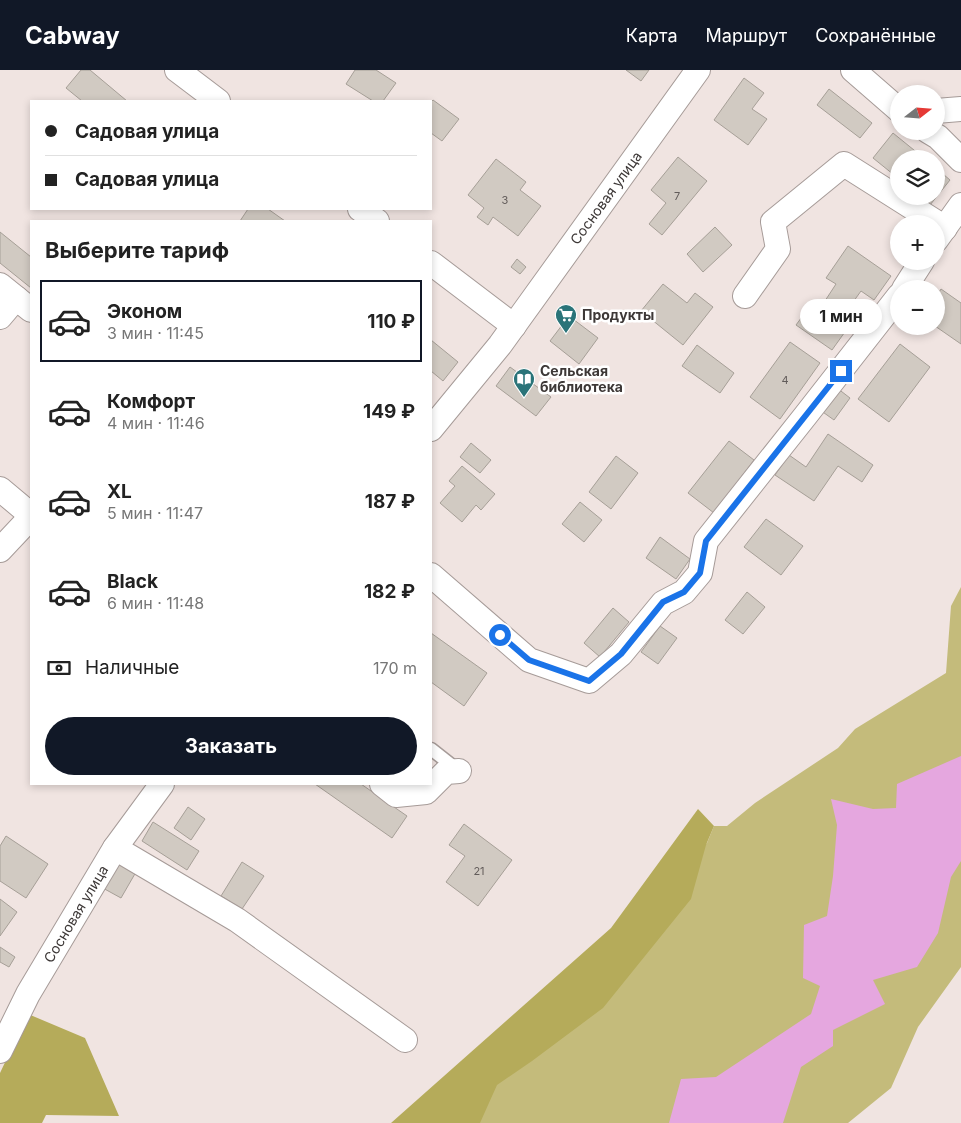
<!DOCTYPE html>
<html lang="ru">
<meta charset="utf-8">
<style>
:root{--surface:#fff;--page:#f6f6f6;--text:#222;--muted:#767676;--line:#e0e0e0;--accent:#111827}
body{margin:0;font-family:Inter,sans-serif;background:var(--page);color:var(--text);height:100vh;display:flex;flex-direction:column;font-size:19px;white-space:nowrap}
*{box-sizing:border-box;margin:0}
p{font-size:16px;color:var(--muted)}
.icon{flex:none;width:28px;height:28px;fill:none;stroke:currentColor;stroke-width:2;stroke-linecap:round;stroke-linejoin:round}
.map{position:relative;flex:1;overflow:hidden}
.drawer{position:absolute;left:30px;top:150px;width:402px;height:565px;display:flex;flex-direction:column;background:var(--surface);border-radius:0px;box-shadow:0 2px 8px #0003}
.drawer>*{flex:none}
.banner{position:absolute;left:30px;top:30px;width:402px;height:110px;border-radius:0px;box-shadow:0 2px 8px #0003;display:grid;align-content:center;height:110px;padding:0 15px;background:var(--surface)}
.needle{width:32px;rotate:73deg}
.tools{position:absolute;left:890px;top:15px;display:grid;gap:10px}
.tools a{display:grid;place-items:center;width:55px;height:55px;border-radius:50%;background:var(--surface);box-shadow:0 2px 8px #0003;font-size:25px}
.end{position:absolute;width:22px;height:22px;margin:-11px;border:6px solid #1a73e8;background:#fff;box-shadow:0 0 0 2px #fff}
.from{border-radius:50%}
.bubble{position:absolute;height:35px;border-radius:18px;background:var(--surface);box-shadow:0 2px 8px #0003;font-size:16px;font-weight:700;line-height:35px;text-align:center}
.banner b{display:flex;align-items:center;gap:18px;height:48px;font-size:19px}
.banner b+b{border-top:1px solid var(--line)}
.banner i{width:12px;height:12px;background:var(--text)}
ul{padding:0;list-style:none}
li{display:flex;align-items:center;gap:15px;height:82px;margin:0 10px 8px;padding:0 5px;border:2px solid transparent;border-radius:0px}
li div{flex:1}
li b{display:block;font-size:19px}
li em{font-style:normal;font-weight:700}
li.current{border-color:var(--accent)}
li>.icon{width:45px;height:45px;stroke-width:1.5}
h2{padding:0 15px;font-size:22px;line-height:60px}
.pay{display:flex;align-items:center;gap:12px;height:55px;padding:0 15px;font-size:19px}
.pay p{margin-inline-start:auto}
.action{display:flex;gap:10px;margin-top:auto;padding:10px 15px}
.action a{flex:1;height:58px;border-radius:30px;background:var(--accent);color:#fff;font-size:20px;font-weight:700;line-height:58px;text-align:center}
header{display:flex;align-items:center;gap:30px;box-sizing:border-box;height:70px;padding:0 25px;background:var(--accent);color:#fff}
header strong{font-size:24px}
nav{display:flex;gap:28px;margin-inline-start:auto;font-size:18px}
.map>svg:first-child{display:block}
.green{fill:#c4bb7b}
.forest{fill:#b5ab5a}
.water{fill:#e5a7df}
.building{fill:#d1cac2;stroke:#a69f97}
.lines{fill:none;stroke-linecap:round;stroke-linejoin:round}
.service-casing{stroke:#a69b98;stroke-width:15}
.minor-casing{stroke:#a69b98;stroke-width:26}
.service{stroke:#fff;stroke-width:12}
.minor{stroke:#fff;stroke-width:24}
.route{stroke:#1a73e8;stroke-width:6}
.labels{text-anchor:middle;stroke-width:5;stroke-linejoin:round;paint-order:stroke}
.number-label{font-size:11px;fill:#625c5a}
.street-label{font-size:14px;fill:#3d3837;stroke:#fff}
.poi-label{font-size:14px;font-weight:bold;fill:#3d3837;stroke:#fff;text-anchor:start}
</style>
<header>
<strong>Cabway</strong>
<nav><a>Карта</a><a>Маршрут</a><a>Сохранённые</a></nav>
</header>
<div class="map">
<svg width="961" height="1053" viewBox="0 0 961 1053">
<rect width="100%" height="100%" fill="#f0e4e1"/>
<path class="green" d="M 961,517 L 961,897 L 918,957 L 891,1018 L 848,1053 L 410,1053 L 707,773 L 714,756 L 727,756 L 755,733 L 838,678 L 855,659 L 946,603 L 951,536 Z"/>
<g class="forest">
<path d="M 698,739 L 714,756 L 706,775 L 691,829 L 603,938 L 532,991 L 497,1015 L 480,1053 L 391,1053 L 611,858 Z"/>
<path d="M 28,944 L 85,968 L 119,1046 L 46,1045 L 42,1053 L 0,1053 L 0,1003 Z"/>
</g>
<path class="water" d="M 961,686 L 961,791 L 951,807 L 938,863 L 917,897 L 873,910 L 885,934 L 833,960 L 833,976 L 801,997 L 783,1053 L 669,1053 L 681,1009 L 716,1007 L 811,944 L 820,916 L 803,908 L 804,855 L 827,846 L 833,806 L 837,755 L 831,729 L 873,739 L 896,738 L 897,714 Z"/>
<g class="building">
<path d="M 81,0 L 90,0 L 127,31 L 82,31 L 66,18 Z"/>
<path d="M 355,0 L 376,0 L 396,13 L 383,31 L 373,31 L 346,14 Z"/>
<path d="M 626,0 L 649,0 L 641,11 Z"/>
<path d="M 744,8 L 764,23 L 752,39 L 767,49 L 748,75 L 714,50 Z"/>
<path d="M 829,19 L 872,53 L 860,68 L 817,35 Z"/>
<path d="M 433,30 L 459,49 L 442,71 L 431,63 L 431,32 Z"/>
<path d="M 893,63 L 925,89 L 899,89 L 899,109 L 873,88 Z"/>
<path d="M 678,87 L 707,111 L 662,165 L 649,154 L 666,133 L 651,120 Z"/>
<path d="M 496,89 L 526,112 L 520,120 L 541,136 L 518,166 L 493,147 L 488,155 L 477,147 L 484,138 L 468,125 Z"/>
<path d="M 936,98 L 950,110 L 930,135 L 920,126 L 936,126 Z"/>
<path d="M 248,139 L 268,139 L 285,151 L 240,151 Z"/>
<path d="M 715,157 L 732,175 L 703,202 L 687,184 Z"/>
<path d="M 0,162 L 31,187 L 31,218 L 0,193 Z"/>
<path d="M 848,176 L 891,206 L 874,230 L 861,221 L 838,253 L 847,259 L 832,280 L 796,255 L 813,232 L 821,237 L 836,214 L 826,208 Z"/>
<path d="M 517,189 L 526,197 L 520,204 L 511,197 Z"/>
<path d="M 663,214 L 687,233 L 695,223 L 713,237 L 683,275 L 641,241 Z"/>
<path d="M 941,219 L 961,233 L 961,274 L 935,256 L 936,256 L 936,227 Z"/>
<path d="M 569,246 L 598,268 L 579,294 L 550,271 Z"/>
<path d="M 431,270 L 458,292 L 443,311 L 431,301 Z"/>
<path d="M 790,272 L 820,293 L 780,349 L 750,327 Z"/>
<path d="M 900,274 L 930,297 L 889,352 L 858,329 Z"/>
<path d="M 697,275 L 734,303 L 720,323 L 682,296 Z"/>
<path d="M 510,297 L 551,327 L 536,346 L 496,316 Z"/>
<path d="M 837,318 L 850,328 L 834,350 L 820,340 Z"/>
<path d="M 828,364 L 873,395 L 862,412 L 838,396 L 814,431 L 775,405 L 789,385 L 806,397 Z"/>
<path d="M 729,371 L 754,390 L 714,443 L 688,423 Z"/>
<path d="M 471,373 L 491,390 L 480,403 L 460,387 Z"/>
<path d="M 616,386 L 638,403 L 611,439 L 589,422 Z"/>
<path d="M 462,396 L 495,424 L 481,440 L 476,435 L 462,452 L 440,433 L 455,416 L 449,411 Z"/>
<path d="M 580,432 L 602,450 L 584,472 L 562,454 Z"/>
<path d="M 766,449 L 803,476 L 781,505 L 744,477 Z"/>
<path d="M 660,467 L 690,489 L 676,509 L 646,488 Z"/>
<path d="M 747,522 L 765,537 L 743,564 L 725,550 Z"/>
<path d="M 613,538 L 629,552 L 600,587 L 584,573 Z"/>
<path d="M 660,556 L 677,568 L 658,594 L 641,582 Z"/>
<path d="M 431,563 L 487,603 L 464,636 L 431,612 Z"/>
<path d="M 315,714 L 361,714 L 407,746 L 392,768 Z"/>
<path d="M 188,737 L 205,749 L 191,770 L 174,758 Z"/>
<path d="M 153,752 L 199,781 L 187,800 L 142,771 Z"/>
<path d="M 464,754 L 512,790 L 478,836 L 446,812 L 465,786 L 449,775 Z"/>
<path d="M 6,766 L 48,794 L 26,828 L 0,811 L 0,776 Z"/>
<path d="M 116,791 L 136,802 L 121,828 L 101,817 Z"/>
<path d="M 242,792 L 264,806 L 242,839 L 221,826 Z"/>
<path d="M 0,829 L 17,842 L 0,866 Z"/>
<path d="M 0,877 L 15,887 L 9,897 L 0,892 Z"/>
</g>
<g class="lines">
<g class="service-casing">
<path id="service" d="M 431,679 L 459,701"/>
</g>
<g class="minor-casing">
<g id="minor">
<path d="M 177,0 L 218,31"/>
<path d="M 853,0 L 899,40"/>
<path d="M 936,41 L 961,39"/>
<path d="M 928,61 L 938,67 L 961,90"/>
<path d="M 360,139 L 377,151"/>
<path d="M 936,170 L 961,135"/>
<path d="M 431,193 L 514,256"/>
<path d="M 0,215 L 31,240"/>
<path d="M 904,219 L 922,191"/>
<path d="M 745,226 L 778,179 L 773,152 L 844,94 L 945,158"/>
<path d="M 0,247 L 16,228"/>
<path d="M 431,359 L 500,275 L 698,0"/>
<path d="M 0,419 L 31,445"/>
<path d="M 0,480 L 31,447"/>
<path d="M 431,505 L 529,590 L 589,611 L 621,584 L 663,533 L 684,522 L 700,503 L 706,471 L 806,345 L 899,226"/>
<path d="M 382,714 L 396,725 L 426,722 L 446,702 L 459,701"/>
<path d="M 115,778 L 237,850 L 405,970"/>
<path d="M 0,981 L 28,924 L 115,778 L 162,714"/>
</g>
</g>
<use href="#service" class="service"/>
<use href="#minor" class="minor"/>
</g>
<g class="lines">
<path class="route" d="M 500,565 L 529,590 L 589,611 L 621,584 L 663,532 L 684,522 L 700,503 L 706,471 L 841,301"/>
</g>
<defs>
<g id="supermarket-pin" transform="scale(1.125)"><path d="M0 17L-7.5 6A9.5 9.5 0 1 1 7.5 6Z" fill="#2a7479" stroke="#fff"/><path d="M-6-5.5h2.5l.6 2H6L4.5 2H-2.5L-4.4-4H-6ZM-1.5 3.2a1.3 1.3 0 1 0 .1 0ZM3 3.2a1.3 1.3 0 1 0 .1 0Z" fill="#fff"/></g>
<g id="library-pin" transform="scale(1.125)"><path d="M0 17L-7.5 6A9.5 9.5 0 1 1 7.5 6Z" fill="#2a7479" stroke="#fff"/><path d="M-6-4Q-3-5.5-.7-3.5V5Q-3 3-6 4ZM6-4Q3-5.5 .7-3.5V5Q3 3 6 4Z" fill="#fff"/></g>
</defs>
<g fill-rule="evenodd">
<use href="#supermarket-pin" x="566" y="245"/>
<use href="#library-pin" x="524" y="309"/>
</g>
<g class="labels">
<g class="number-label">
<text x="677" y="130">7</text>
<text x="505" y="134">3</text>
<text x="785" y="314">4</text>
<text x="479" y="805">21</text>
</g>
<g class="street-label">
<text transform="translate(606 128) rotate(-54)" y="5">Сосновая улица</text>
<text transform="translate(76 844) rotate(-59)" y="5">Сосновая улица</text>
</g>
<g class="poi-label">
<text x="582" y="250">Продукты</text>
<text x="540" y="306">Сельская<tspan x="540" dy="16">библиотека</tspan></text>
</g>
</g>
</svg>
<div class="tools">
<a><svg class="needle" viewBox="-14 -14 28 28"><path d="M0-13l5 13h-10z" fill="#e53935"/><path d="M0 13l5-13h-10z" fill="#767676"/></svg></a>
<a><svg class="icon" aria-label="layers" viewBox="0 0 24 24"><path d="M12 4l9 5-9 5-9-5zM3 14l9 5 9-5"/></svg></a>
<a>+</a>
<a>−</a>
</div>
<i class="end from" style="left:500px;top:565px"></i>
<i class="end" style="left:841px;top:301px"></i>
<div class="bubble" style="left:800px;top:229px;width:82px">1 мин</div>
<div class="banner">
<b><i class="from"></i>Садовая улица</b>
<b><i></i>Садовая улица</b>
</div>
<section class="drawer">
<h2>Выберите тариф</h2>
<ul>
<li class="current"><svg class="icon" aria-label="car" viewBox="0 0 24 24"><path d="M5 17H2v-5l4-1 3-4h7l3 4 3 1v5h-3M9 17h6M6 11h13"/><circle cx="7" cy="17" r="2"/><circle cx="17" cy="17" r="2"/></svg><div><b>Эконом</b><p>3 мин · 11:45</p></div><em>110 ₽</em></li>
<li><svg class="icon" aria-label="car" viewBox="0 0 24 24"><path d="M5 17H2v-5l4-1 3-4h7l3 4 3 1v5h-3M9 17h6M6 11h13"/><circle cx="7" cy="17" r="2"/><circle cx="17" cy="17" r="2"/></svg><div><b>Комфорт</b><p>4 мин · 11:46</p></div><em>149 ₽</em></li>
<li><svg class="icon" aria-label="car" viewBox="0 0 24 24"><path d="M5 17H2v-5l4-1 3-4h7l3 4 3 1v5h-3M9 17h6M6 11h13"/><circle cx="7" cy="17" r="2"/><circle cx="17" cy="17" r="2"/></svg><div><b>XL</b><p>5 мин · 11:47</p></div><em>187 ₽</em></li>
<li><svg class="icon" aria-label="car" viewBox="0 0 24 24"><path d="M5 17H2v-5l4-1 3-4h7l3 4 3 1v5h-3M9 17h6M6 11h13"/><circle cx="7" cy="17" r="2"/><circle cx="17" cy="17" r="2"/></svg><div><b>Black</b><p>6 мин · 11:48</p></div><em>182 ₽</em></li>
</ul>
<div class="pay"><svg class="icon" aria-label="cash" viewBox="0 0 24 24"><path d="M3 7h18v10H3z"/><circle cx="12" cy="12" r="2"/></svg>Наличные<p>170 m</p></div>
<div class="action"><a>Заказать</a></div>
</section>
</div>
